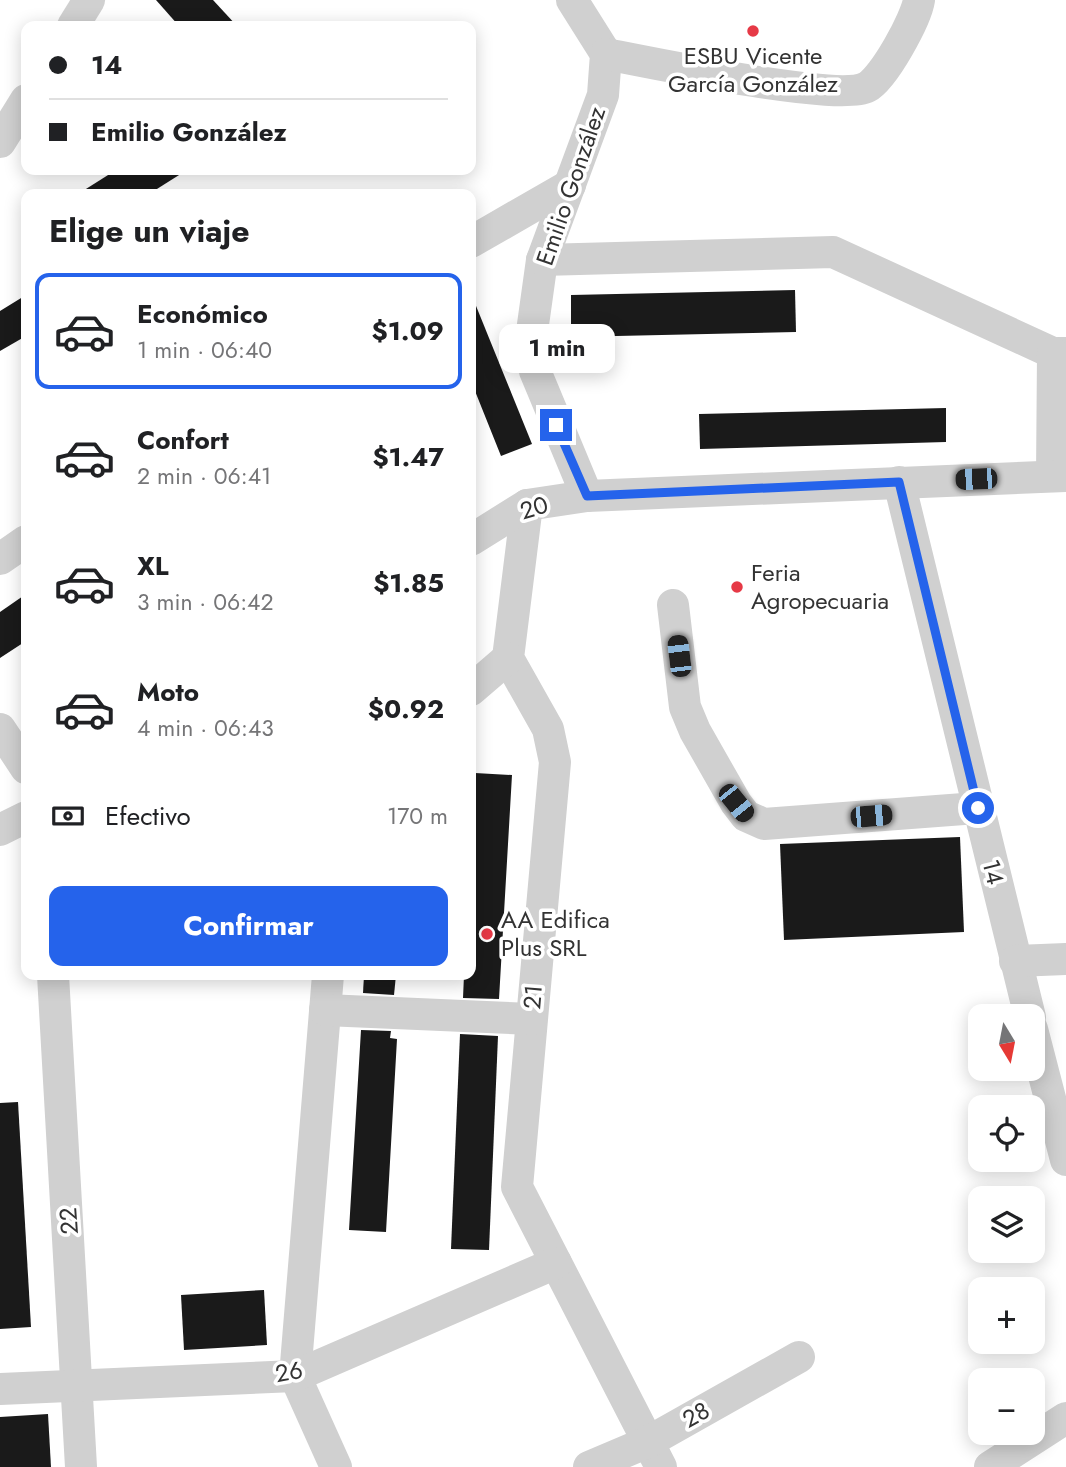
<!DOCTYPE html>
<html lang="es">
<meta charset="utf-8">
<style>
:root{--surface:#fff;--page:#f6f6f6;--text:#202124;--muted:#757577;--line:#e0e0e0;--accent:#2563eb}
body{margin:0;font-family:Jost,sans-serif;background:var(--page);color:var(--text);height:100vh;display:flex;flex-direction:column;font-size:26px;white-space:nowrap}
*{box-sizing:border-box;margin:0}
p{font-size:23px;color:var(--muted)}
.icon{flex:none;width:38px;height:38px;fill:none;stroke:currentColor;stroke-width:2;stroke-linecap:round;stroke-linejoin:round}
.map{position:relative;flex:1;overflow:hidden}
.details{position:absolute;left:21px;top:189px;width:455px;height:791px;display:flex;flex-direction:column;background:var(--surface);border-radius:14px;box-shadow:0 4px 18px #0003}
.details>*{flex:none}
.banner{position:absolute;left:21px;top:21px;width:455px;height:154px;border-radius:14px;box-shadow:0 4px 18px #0003;display:grid;align-content:center;height:154px;padding:0 28px;background:var(--surface)}
.needle{width:46px;rotate:170deg}
.tools{position:absolute;left:968px;top:1004px;display:grid;gap:14px}
.tools a{display:grid;place-items:center;width:77px;height:77px;border-radius:14px;background:var(--surface);box-shadow:0 4px 18px #0003;font-size:35px}
.end{position:absolute;width:32px;height:32px;margin:-16px;border:9px solid #2563eb;background:#fff;box-shadow:0 0 0 4px #fff}
.from{border-radius:50%}
.bubble{position:absolute;height:49px;border-radius:14px;background:var(--surface);box-shadow:0 4px 18px #0003;font-size:23px;font-weight:700;line-height:49px;text-align:center}
.car{position:absolute;width:21px;height:42px;margin:-21px -10px;border-radius:9px;box-shadow:0 0 5px 2px #0007;background:linear-gradient(#222 24%,#8ab4d8 0 40%,#222 0 76%,#8ab4d8 0 86%,#222 0)}
.banner b{display:flex;align-items:center;gap:24px;height:66px;font-size:26px}
.banner b+b{border-top:2px solid var(--line)}
.banner i{width:18px;height:18px;background:var(--text)}
ul{padding:0;list-style:none}
li{display:flex;align-items:center;gap:21px;height:116px;margin:0 14px 10px;padding:0 14px;border:4px solid transparent;border-radius:14px}
li div{flex:1}
li b{display:block;font-size:26px}
li em{font-style:normal;font-weight:700}
li.active{border-color:var(--accent)}
li>.icon{width:63px;height:63px;stroke-width:1.5}
h2{padding:0 28px;font-size:32px;line-height:84px}
.pay{display:flex;align-items:center;gap:18px;height:77px;padding:0 28px;font-size:26px}
.pay p{margin-inline-start:auto}
.button{display:flex;gap:14px;margin-top:auto;padding:14px 28px}
.button a{flex:1;height:80px;border-radius:14px;background:var(--accent);color:#fff;font-size:28px;font-weight:700;line-height:80px;text-align:center}
.map>svg:first-child{display:block}
.building{fill:#1a1a1a}
.lines{fill:none;stroke-linecap:round;stroke-linejoin:round}
.minor{stroke:#d0d0d0;stroke-width:32}
.route{stroke:#2563eb;stroke-width:9}
.poi-dot{fill:#e63946;stroke:#fff;stroke-width:2.5}
.labels{text-anchor:middle;stroke-width:7;stroke-linejoin:round;paint-order:stroke}
.poi-label{font-size:24px;fill:#333;stroke:#fff;text-anchor:start}
.street-label{font-size:24px;fill:#333;stroke:#fff}
</style>
<div class="map">
<svg width="1066" height="1467" viewBox="0 0 1066 1467">
<rect width="100%" height="100%" fill="#fff"/>
<g class="building">
<path d="M 156,0 L 213,0 L 237,26 L 179,26 Z"/>
<path d="M 116,170 L 187,170 L 149,194 L 78,194 Z"/>
<path d="M 795,290 L 796,332 L 571,337 L 571,295 Z"/>
<path d="M 26,295 L 26,336 L 0,351 L 0,311 Z"/>
<path d="M 472,296 L 532,444 L 501,456 L 471,381 Z"/>
<path d="M 946,408 L 946,442 L 700,449 L 699,414 Z"/>
<path d="M 26,594 L 26,641 L 0,658 L 0,612 Z"/>
<path d="M 475,773 L 512,775 L 499,999 L 463,998 L 464,975 L 471,975 L 471,853 Z"/>
<path d="M 960,837 L 964,932 L 784,940 L 780,844 Z"/>
<path d="M 364,975 L 396,975 L 394,995 L 363,993 Z"/>
<path d="M 361,1030 L 391,1031 L 390,1038 L 397,1039 L 386,1232 L 349,1230 Z"/>
<path d="M 460,1034 L 498,1036 L 489,1250 L 451,1249 Z"/>
<path d="M 18,1102 L 31,1327 L 0,1329 L 0,1103 Z"/>
<path d="M 264,1290 L 267,1345 L 184,1350 L 181,1295 Z"/>
<path d="M 48,1414 L 51,1467 L 0,1467 L 0,1417 Z"/>
</g>
<g class="lines">
<g class="minor">
<path d="M 572,0 L 606,54 L 603,95 L 542,260 L 530,346 L 535,371 L 587,496"/>
<path d="M 73,26 L 89,0"/>
<path d="M 606,54 C 647,62 839,102 867,87 C 884,78 916,19 919,0"/>
<path d="M 0,142 L 26,100"/>
<path d="M 471,242 L 570,185"/>
<path d="M 542,260 L 833,252 L 1053,353 L 1066,353"/>
<path d="M 1052,476 L 1053,353"/>
<path d="M 899,482 L 1030,1017"/>
<path d="M 527,505 L 508,658 L 548,729 L 555,762 L 517,1187 L 661,1467"/>
<path d="M 471,540 L 527,505 L 587,496 L 1066,476"/>
<path d="M 0,559 L 26,541"/>
<path d="M 673,605 L 685,707 L 695,731 L 736,803 L 746,816 L 764,824 L 977,808"/>
<path d="M 471,690 L 508,658"/>
<path d="M 0,729 L 26,768"/>
<path d="M 0,830 L 26,817"/>
<path d="M 1015,961 L 1066,959"/>
<path d="M 53,975 L 81,1467"/>
<path d="M 328,975 L 295,1376 L 336,1467"/>
<path d="M 325,1010 L 531,1019"/>
<path d="M 1032,1029 L 1066,1160"/>
<path d="M 0,1389 L 295,1376 L 556,1263"/>
<path d="M 589,1467 L 648,1442 L 799,1357"/>
<path d="M 990,1467 L 1066,1418"/>
</g>
</g>
<g class="lines">
<path class="route" d="M 556,425 L 587,496 L 899,482 L 978,808"/>
</g>
<g class="poi-dot">
<circle cx="753" cy="31" r="7"/>
<circle cx="737" cy="587" r="7"/>
<circle cx="487" cy="934" r="7"/>
</g>
<g class="labels">
<g class="poi-label">
<text x="753" y="64" text-anchor="middle">ESBU Vicente<tspan x="753" dy="28">García González</tspan></text>
<text x="751" y="581">Feria<tspan x="751" dy="28">Agropecuaria</tspan></text>
<text x="501" y="928">AA Edifica<tspan x="501" dy="28">Plus SRL</tspan></text>
</g>
<g class="street-label">
<text transform="translate(571 186) rotate(-71)" y="8">Emilio González</text>
<text transform="translate(534 508) rotate(-17)" y="8">20</text>
<text transform="translate(993 872) rotate(76)" y="8">14</text>
<text transform="translate(533 997) rotate(-85)" y="8">21</text>
<text transform="translate(69 1221) rotate(-94)" y="8">22</text>
<text transform="translate(289 1372) rotate(-10)" y="8">26</text>
<text transform="translate(696 1415) rotate(-29)" y="8">28</text>
</g>
</g>
</svg>
<div class="tools">
<a><svg class="needle" viewBox="-14 -14 28 28"><path d="M0-13l5 13h-10z" fill="#e53935"/><path d="M0 13l5-13h-10z" fill="#757577"/></svg></a>
<a><svg class="icon" aria-label="locate" viewBox="0 0 24 24"><circle cx="12" cy="12" r="6"/><path d="M12 2v4M12 18v4M2 12h4M18 12h4"/></svg></a>
<a><svg class="icon" aria-label="layers" viewBox="0 0 24 24"><path d="M12 4l9 5-9 5-9-5zM3 14l9 5 9-5"/></svg></a>
<a>+</a>
<a>−</a>
</div>
<i class="end from" style="left:978px;top:808px"></i>
<i class="end" style="left:556px;top:425px"></i>
<div class="bubble" style="left:499px;top:324px;width:116px">1 min</div>
<i class="car" style="left:976px;top:479px;rotate:268deg"></i>
<i class="car" style="left:679px;top:656px;rotate:353deg"></i>
<i class="car" style="left:736px;top:803px;rotate:141deg"></i>
<i class="car" style="left:871px;top:816px;rotate:85deg"></i>
<div class="banner">
<b><i class="from"></i>14</b>
<b><i></i>Emilio González</b>
</div>
<section class="details">
<h2>Elige un viaje</h2>
<ul>
<li class="active"><svg class="icon" aria-label="car" viewBox="0 0 24 24"><path d="M5 17H2v-5l4-1 3-4h7l3 4 3 1v5h-3M9 17h6M6 11h13"/><circle cx="7" cy="17" r="2"/><circle cx="17" cy="17" r="2"/></svg><div><b>Económico</b><p>1 min · 06:40</p></div><em>$1.09</em></li>
<li><svg class="icon" aria-label="car" viewBox="0 0 24 24"><path d="M5 17H2v-5l4-1 3-4h7l3 4 3 1v5h-3M9 17h6M6 11h13"/><circle cx="7" cy="17" r="2"/><circle cx="17" cy="17" r="2"/></svg><div><b>Confort</b><p>2 min · 06:41</p></div><em>$1.47</em></li>
<li><svg class="icon" aria-label="car" viewBox="0 0 24 24"><path d="M5 17H2v-5l4-1 3-4h7l3 4 3 1v5h-3M9 17h6M6 11h13"/><circle cx="7" cy="17" r="2"/><circle cx="17" cy="17" r="2"/></svg><div><b>XL</b><p>3 min · 06:42</p></div><em>$1.85</em></li>
<li><svg class="icon" aria-label="car" viewBox="0 0 24 24"><path d="M5 17H2v-5l4-1 3-4h7l3 4 3 1v5h-3M9 17h6M6 11h13"/><circle cx="7" cy="17" r="2"/><circle cx="17" cy="17" r="2"/></svg><div><b>Moto</b><p>4 min · 06:43</p></div><em>$0.92</em></li>
</ul>
<div class="pay"><svg class="icon" aria-label="cash" viewBox="0 0 24 24"><path d="M3 7h18v10H3z"/><circle cx="12" cy="12" r="2"/></svg>Efectivo<p>170 m</p></div>
<div class="button"><a>Confirmar</a></div>
</section>
</div>
